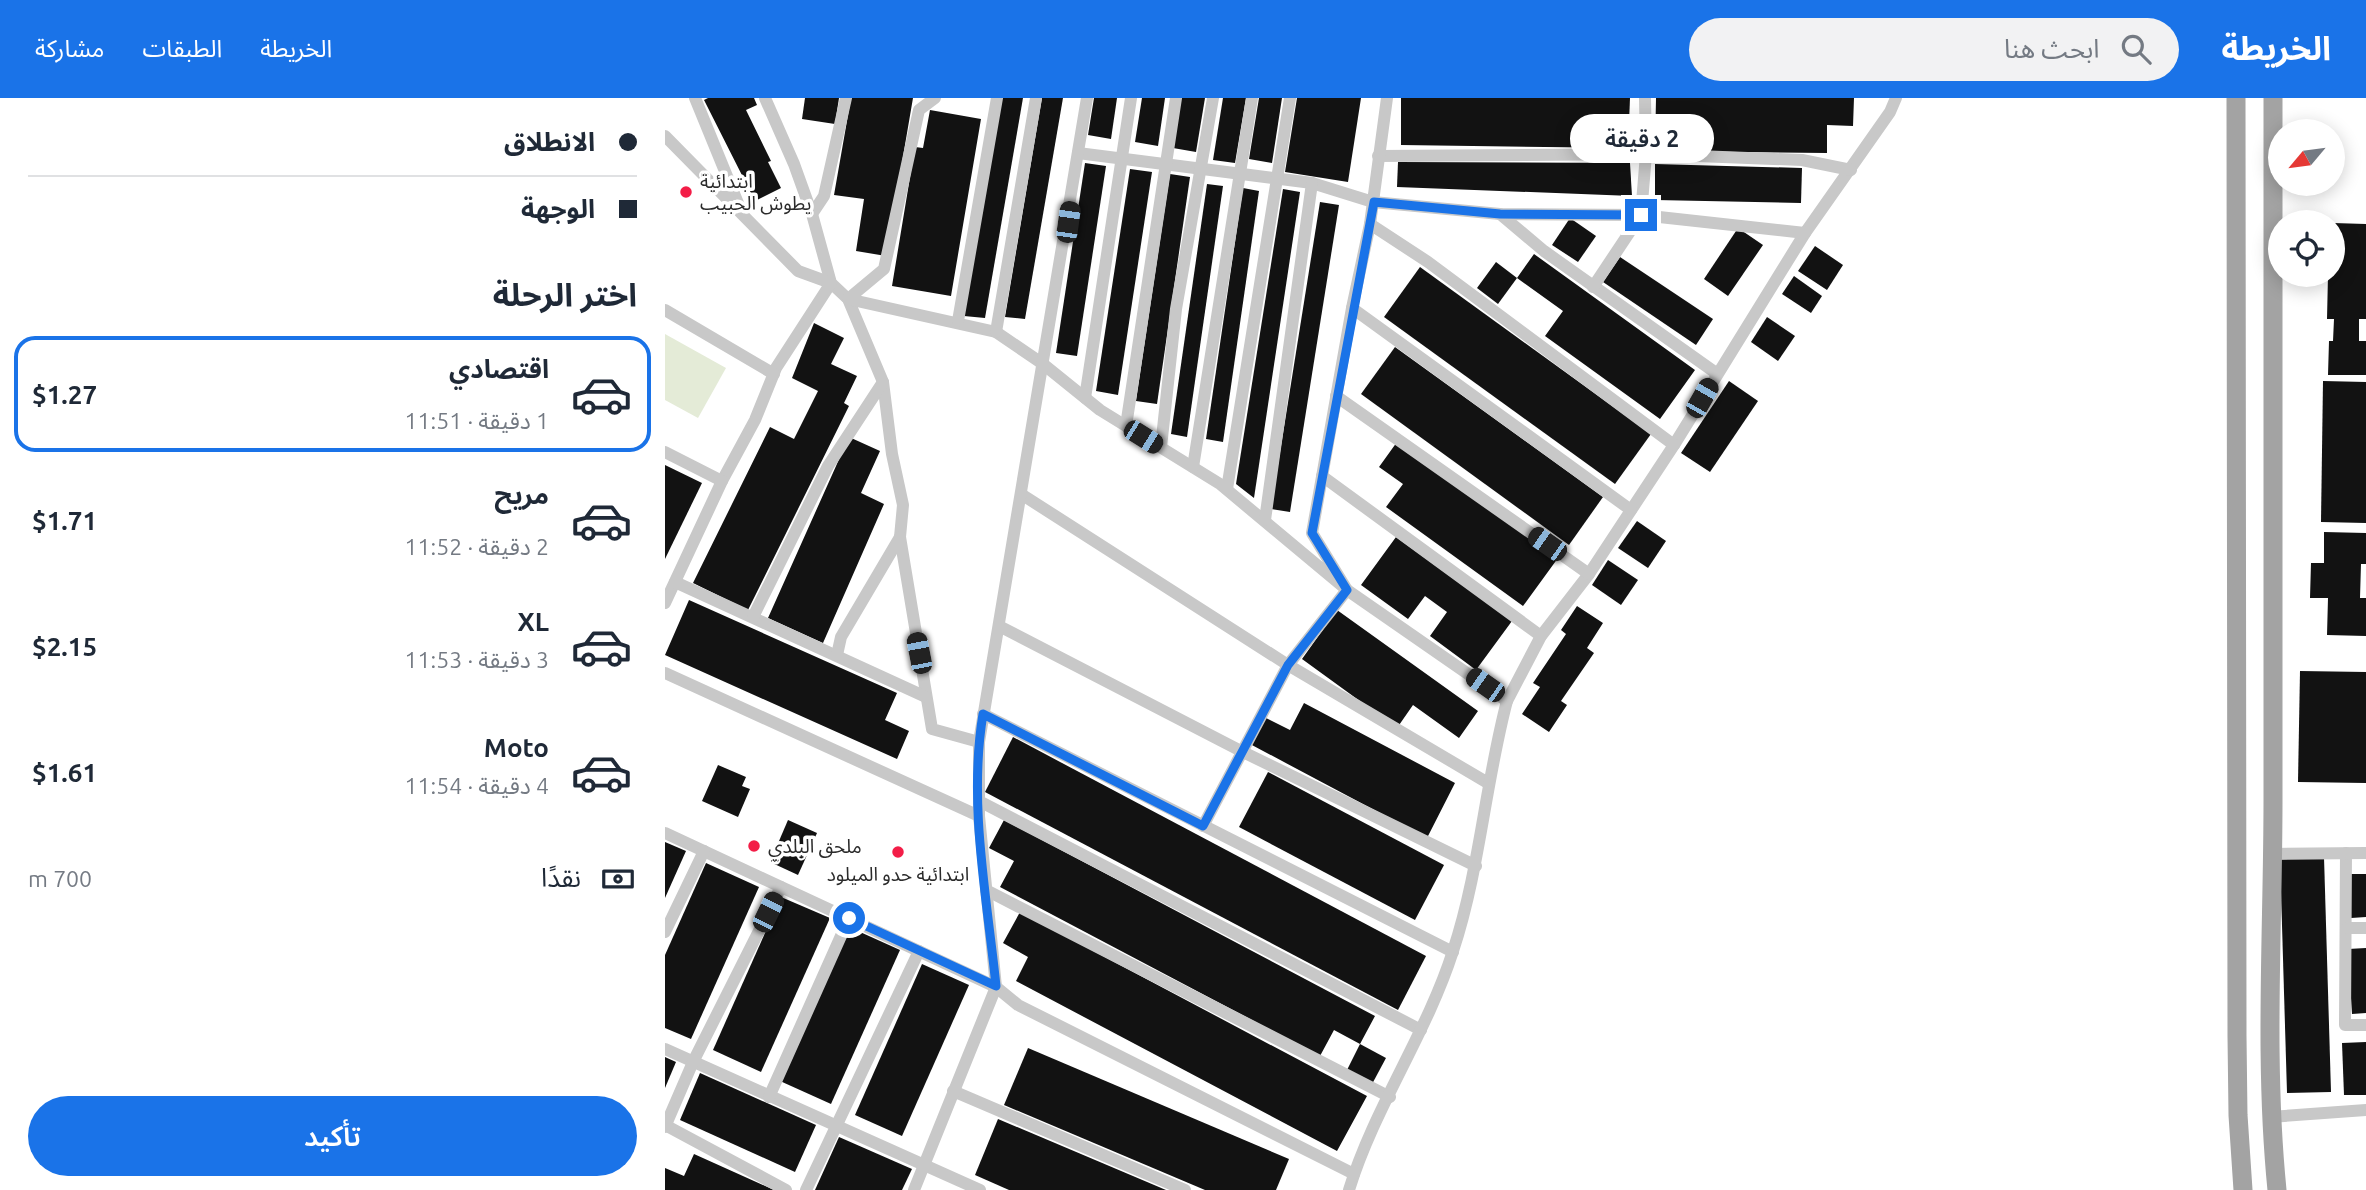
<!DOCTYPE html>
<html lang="ar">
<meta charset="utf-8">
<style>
:root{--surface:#fff;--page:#f2f2f3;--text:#1f2937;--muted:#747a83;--line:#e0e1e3;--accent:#1a73e8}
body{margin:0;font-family:Ubuntu,"Noto Sans Arabic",sans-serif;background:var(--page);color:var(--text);direction:rtl;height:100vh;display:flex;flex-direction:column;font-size:26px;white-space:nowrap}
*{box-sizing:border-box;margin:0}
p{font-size:23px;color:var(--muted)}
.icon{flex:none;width:38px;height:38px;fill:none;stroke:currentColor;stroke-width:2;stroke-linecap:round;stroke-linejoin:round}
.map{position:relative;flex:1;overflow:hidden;direction:ltr}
.sheet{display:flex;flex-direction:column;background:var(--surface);width:665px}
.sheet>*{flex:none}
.top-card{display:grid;align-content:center;height:154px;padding:0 28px;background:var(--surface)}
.needle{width:46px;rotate:241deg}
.buttons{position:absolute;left:1603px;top:21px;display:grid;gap:14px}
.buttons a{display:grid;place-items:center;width:77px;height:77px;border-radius:50%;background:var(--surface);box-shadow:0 4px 18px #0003;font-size:35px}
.end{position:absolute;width:32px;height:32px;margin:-16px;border:9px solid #1a73e8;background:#fff;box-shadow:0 0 0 4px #fff}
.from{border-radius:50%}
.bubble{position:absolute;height:49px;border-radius:24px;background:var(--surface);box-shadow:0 4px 18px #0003;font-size:23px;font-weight:600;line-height:49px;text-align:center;direction:rtl}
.car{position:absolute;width:21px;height:42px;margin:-21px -10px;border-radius:9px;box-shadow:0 0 5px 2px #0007;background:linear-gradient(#222 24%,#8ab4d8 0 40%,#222 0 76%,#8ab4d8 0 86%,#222 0)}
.top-card b{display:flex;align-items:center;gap:24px;height:66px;font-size:26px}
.top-card b+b{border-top:2px solid var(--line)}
.top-card i{width:18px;height:18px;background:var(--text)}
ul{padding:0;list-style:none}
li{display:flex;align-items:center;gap:21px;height:116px;margin:0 14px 10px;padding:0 14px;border:4px solid transparent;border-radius:21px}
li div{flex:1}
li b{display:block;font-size:26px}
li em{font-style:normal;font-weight:600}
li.current{border-color:var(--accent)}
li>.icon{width:63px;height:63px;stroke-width:1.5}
h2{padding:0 28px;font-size:32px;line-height:84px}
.pay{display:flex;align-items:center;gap:18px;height:77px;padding:0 28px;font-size:26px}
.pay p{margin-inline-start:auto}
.button{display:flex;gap:14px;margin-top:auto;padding:14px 28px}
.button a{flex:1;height:80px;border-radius:42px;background:var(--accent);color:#fff;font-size:28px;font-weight:600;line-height:80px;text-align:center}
header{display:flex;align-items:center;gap:42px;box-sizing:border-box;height:98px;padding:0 35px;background:var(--accent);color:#fff}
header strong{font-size:33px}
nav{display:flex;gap:38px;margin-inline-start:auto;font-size:24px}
.search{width:490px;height:63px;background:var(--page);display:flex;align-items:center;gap:18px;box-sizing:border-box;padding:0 24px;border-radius:38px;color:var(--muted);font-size:26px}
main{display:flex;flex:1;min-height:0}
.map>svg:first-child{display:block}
.green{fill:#e4ebd7}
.building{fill:#121212}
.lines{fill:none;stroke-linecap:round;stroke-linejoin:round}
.street{stroke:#c8c8c8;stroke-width:12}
.primary{stroke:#a3a3a3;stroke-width:19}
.route{stroke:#1a73e8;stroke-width:9}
.poi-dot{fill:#f31d47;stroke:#fff;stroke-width:2.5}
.labels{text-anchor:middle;stroke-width:7;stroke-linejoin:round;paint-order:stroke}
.poi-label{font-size:19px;fill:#2b2b2b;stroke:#fff;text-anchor:start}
</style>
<header>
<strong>الخريطة</strong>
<div class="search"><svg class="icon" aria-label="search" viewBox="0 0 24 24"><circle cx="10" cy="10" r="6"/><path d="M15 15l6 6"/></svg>ابحث هنا</div>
<nav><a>الخريطة</a><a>الطبقات</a><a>مشاركة</a></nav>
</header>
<main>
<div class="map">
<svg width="1701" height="1092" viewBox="0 0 1701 1092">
<rect width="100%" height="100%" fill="#fff"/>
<path class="green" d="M 0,236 L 61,270 L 33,320 L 0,302 Z"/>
<g class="building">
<path d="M 43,0 L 89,0 L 92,7 L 81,12 L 106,63 L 103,64 L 116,90 L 90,103 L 39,2 Z"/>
<path d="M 140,0 L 174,0 L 170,26 L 137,21 Z"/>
<path d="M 186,0 L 248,0 L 221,158 L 191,153 L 199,101 L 169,97 Z"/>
<path d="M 337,0 L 358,0 L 320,220 L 299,218 Z"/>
<path d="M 377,0 L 398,0 L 360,221 L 340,219 Z"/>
<path d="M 429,0 L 452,0 L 446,41 L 423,37 Z"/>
<path d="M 477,0 L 500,0 L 493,48 L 470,44 Z"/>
<path d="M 516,0 L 540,0 L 531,54 L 508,50 Z"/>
<path d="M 558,0 L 581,0 L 570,65 L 548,62 Z"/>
<path d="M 594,0 L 617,0 L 607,65 L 584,61 Z"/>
<path d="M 632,0 L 696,0 L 683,84 L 620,74 Z"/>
<path d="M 736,0 L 965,0 L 963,50 L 736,47 Z"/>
<path d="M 991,0 L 1189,0 L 1188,28 L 1162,27 L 1162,55 L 990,53 Z"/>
<path d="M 265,12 L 316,21 L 286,198 L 227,188 L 250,49 L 258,50 Z"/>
<path d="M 733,64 L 965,65 L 967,98 L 732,89 Z"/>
<path d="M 420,65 L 441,68 L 412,258 L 391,255 Z"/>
<path d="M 990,66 L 1137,70 L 1136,105 L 990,102 Z"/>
<path d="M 465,71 L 487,74 L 453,297 L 431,293 Z"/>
<path d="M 505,76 L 525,79 L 492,306 L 471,303 Z"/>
<path d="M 542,86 L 558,88 L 522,339 L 506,336 Z"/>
<path d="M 578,90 L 594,93 L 558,344 L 541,341 Z"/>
<path d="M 618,91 L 635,94 L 589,400 L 571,386 Z"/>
<path d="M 655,104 L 674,107 L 625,414 L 606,411 Z"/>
<path d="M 905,120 L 931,138 L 913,164 L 887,147 Z"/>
<path d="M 1668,125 L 1701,126 L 1701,221 L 1694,221 L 1694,243 L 1701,243 L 1701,277 L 1663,277 L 1664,243 L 1668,243 L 1669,221 L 1662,221 L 1663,177 L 1668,177 Z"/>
<path d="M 1073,130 L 1098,147 L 1063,198 L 1039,181 Z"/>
<path d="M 1150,148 L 1178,167 L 1162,192 L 1133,173 Z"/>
<path d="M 869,156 L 1030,272 L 995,321 L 880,238 L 898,213 L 852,180 Z"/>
<path d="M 955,159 L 1048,221 L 1031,247 L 938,184 Z"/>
<path d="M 831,164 L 852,180 L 833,206 L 812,190 Z"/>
<path d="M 755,169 L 986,336 L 950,386 L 719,219 Z"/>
<path d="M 1129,178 L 1157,198 L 1146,215 L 1117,196 Z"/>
<path d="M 1102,219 L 1130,238 L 1113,263 L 1086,244 Z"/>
<path d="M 149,225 L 179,240 L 166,266 L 192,278 L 179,305 L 184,308 L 83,512 L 28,485 L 105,329 L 129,341 L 153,293 L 127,280 Z"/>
<path d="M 730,249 L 938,399 L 904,447 L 696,296 Z"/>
<path d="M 1064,283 L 1093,303 L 1045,374 L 1016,355 Z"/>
<path d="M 1658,283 L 1701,284 L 1701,425 L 1656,424 Z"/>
<path d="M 184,339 L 215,353 L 196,395 L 219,406 L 158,545 L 103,520 Z"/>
<path d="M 732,344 L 893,460 L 858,508 L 721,409 L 738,386 L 714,369 Z"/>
<path d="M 0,367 L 37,385 L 0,461 Z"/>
<path d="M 972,423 L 1001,443 L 983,470 L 953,450 Z"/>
<path d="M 1659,434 L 1701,435 L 1701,466 L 1696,466 L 1695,500 L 1701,500 L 1701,538 L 1662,537 L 1663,500 L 1645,500 L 1646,465 L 1659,465 Z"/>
<path d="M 731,439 L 847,523 L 811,572 L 765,538 L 782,514 L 760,498 L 743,521 L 696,487 Z"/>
<path d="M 943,462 L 973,482 L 956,507 L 927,487 Z"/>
<path d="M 24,502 L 232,595 L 220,622 L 244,633 L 232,661 L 0,557 Z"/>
<path d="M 912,508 L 938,525 L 922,550 L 929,555 L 896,603 L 902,607 L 884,634 L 857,616 L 875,589 L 868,585 L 901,536 L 896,532 Z"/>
<path d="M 672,512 L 813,613 L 794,640 L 748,607 L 732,630 L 637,561 Z"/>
<path d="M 1635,573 L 1701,574 L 1701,685 L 1633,684 Z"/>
<path d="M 639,605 L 790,685 L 762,740 L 585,646 L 599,619 L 625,632 Z"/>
<path d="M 348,639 L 761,858 L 733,912 L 320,694 Z"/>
<path d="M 53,667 L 81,679 L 77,688 L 85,691 L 73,719 L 37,703 Z"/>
<path d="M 603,674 L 779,767 L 750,822 L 574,729 Z"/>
<path d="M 123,722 L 152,735 L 133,777 L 105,764 Z"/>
<path d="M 339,722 L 710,918 L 695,946 L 669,932 L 655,958 L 335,789 L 349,763 L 324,750 Z"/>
<path d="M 0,744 L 21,753 L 0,800 Z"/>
<path d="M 1659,759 L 1666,994 L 1622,995 L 1615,760 Z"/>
<path d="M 41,765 L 94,789 L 26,941 L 0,930 L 0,857 Z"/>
<path d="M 1684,776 L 1701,776 L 1701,819 L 1686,820 Z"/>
<path d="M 116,799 L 165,820 L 96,974 L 48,952 Z"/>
<path d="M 355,814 L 702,998 L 672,1053 L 351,883 L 363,859 L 338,845 Z"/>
<path d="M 184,829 L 235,852 L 166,1006 L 115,983 Z"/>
<path d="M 1701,850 L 1701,915 L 1687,916 L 1683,851 Z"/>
<path d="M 257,866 L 304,887 L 237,1038 L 190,1017 Z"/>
<path d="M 1701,944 L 1701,997 L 1679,997 L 1677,945 Z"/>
<path d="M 695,946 L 721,960 L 706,988 L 681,974 Z"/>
<path d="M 363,950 L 624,1061 L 611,1092 L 540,1092 L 339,1007 Z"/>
<path d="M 0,959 L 11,964 L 0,990 Z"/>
<path d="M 35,975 L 151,1027 L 130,1074 L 15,1022 Z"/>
<path d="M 333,1021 L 501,1092 L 344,1092 L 310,1077 Z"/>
<path d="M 174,1039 L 247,1071 L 237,1092 L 150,1092 Z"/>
<path d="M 29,1056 L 109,1092 L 0,1092 L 0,1070 L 19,1078 Z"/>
</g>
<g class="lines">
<g class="street">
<path d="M 30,0 L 75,110"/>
<path d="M 100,0 L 129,66 L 147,116 L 166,185 L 183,201 L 218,284 L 227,356 L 238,407 L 235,439 L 267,631 L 314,644"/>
<path d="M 270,0 L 254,12 L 219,171 L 183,201 L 331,234 L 378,266 L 435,312 L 555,386 L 682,492 L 842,603 L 876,538 L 924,476 L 1009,347 L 1140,135 L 1225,14 L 1231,0"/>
<path d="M 0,38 L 133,173 L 166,185 L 111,270 L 90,322 L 57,383"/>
<path d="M 413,55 L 647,85 L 708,104 L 835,116 L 976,117 L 1140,135"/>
<path d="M 713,58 L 981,56 L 1137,62 L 1186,72"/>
<path d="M 147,116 L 159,98 L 181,0"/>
<path d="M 835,116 L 879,153 L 1051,275"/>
<path d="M 705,126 L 763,164 L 1009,347"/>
<path d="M 928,189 L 976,117 L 981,56 L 980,0"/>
<path d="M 687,210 L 966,412"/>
<path d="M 0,212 L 109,276"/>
<path d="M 293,223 L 332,0"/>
<path d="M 331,234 L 371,0"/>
<path d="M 671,298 L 924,476"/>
<path d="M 420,300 L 466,0"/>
<path d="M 461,328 L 511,0"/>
<path d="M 496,349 L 511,211 L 548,0"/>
<path d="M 0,354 L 57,383 L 0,505"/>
<path d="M 528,369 L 587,0"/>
<path d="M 657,378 L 876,538"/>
<path d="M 562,391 L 625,0"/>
<path d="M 356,396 L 623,567 L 823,685"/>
<path d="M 600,422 L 647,85"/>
<path d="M 10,484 L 261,599"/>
<path d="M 88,519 L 163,368 L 218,284"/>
<path d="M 334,528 L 576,653 L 811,768"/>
<path d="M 172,557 L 176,539 L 235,439"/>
<path d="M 0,575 L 314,718"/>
<path d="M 318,616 L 788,854"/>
<path d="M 314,703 L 756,932"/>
<path d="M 538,728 L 623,567 L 682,492 L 647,435 L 687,210 L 705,126 L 722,0"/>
<path d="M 0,735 L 331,889 L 353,907 L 689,1076"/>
<path d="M 1681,755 L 1680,927 L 1701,927"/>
<path d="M 1608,756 L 1701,755"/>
<path d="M 321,792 L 725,999"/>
<path d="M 1682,830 L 1701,830"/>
<path d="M 0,834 L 39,753"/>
<path d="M 0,951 L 315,1092"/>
<path d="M 288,993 L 520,1092"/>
<path d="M 104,999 L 184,820"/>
<path d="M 1605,1019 L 1701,1012"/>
<path d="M 0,1027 L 121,1092"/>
<path d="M 0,1029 L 28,964 L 116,789"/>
<path d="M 141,1092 L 254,853"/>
<path d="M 249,1092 L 331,889 L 314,718 L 314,644 L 422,0"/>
<path d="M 684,1092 C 709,1010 762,935 788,853 C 815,771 820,686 842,603"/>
</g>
<g class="primary">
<path d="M 1571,0 L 1572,938 L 1573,1017 L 1578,1092"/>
<path d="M 1608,0 C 1608,234 1608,468 1608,703 C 1608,833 1599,962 1612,1092"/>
</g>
</g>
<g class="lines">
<path class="route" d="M 184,820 L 331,888 C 322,800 303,705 318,616 L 538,728 L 623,567 L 682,492 L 647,435 L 709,104 L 835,116 L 976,117"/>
</g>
<g class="poi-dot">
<circle cx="21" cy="94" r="7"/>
<circle cx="89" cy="748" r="7"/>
<circle cx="233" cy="754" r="7"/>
</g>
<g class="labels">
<g class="poi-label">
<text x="35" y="90">ابتدائية<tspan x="35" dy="22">يطوش الحبيب</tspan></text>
<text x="103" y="755">ملحق البلدي</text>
<text x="233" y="783" text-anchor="middle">ابتدائية حدو الميلود</text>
</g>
</g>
</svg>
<div class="buttons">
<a><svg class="needle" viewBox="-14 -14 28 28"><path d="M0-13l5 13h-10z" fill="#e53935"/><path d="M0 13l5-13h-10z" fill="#747a83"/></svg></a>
<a><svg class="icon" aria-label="locate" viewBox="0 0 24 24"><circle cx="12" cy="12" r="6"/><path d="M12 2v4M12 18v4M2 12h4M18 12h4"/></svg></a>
</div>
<i class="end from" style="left:184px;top:820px"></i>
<i class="end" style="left:976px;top:117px"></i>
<div class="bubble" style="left:905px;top:16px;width:144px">2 دقيقة</div>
<i class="car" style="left:403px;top:124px;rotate:8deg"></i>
<i class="car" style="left:1037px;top:300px;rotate:30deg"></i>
<i class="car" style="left:478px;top:339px;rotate:122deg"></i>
<i class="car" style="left:882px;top:446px;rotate:305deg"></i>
<i class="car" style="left:254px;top:555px;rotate:349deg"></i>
<i class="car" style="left:820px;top:587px;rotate:305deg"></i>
<i class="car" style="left:103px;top:814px;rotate:26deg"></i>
</div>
<section class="sheet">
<div class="top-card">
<b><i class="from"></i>الانطلاق</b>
<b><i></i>الوجهة</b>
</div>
<h2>اختر الرحلة</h2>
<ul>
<li class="current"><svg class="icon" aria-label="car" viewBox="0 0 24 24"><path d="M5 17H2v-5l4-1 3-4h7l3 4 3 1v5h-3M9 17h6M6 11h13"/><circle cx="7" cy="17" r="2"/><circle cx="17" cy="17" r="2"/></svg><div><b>اقتصادي</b><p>1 دقيقة · 11:51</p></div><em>$1.27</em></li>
<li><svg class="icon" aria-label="car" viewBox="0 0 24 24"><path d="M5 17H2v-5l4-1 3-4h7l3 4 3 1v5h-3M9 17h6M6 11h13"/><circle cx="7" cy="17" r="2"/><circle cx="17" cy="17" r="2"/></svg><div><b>مريح</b><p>2 دقيقة · 11:52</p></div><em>$1.71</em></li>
<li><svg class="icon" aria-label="car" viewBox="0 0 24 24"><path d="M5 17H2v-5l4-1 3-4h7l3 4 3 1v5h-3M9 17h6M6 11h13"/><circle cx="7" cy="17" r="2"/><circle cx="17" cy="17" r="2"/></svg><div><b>XL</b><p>3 دقيقة · 11:53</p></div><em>$2.15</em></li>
<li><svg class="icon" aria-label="car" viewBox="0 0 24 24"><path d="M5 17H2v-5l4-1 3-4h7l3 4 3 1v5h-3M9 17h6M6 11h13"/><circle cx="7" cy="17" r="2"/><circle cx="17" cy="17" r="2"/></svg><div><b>Moto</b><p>4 دقيقة · 11:54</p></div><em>$1.61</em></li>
</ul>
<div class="pay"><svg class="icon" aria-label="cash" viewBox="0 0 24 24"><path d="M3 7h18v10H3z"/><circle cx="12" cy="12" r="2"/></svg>نقدًا<p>700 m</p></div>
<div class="button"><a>تأكيد</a></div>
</section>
</main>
